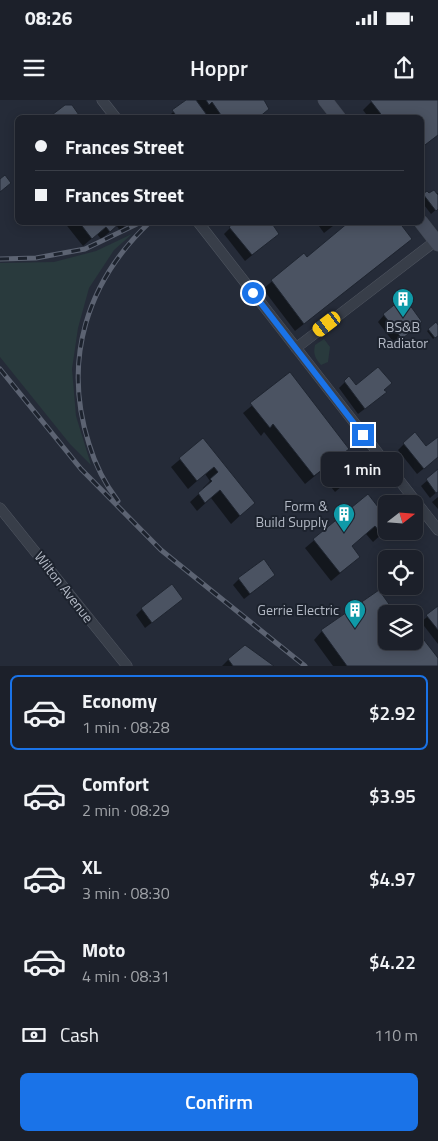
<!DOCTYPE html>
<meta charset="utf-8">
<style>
:root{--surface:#1c202a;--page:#252832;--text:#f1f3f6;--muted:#a0a3a8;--line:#3a3e47;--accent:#1a73e8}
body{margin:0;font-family:"Titillium Web",sans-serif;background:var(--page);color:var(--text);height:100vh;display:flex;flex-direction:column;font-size:19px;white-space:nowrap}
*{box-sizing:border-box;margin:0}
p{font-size:16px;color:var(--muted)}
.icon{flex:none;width:28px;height:28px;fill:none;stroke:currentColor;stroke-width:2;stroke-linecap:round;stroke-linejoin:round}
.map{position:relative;height:566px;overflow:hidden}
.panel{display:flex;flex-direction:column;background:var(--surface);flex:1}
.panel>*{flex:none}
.top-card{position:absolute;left:15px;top:15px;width:409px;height:110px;border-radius:8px;box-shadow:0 2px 12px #0003,0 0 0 1px var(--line);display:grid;align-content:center;height:110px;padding:0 20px;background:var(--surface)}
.needle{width:32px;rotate:73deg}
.tools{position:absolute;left:378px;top:395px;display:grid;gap:10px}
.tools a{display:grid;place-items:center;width:45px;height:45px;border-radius:8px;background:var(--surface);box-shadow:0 2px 12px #0003,0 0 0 1px var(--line);font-size:25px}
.end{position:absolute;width:22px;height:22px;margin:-11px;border:6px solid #1a73e8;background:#fff;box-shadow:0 0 0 2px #fff}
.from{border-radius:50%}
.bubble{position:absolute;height:35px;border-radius:8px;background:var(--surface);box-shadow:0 2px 12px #0003,0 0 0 1px var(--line);font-size:16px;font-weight:600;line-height:35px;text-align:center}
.car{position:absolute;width:15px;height:30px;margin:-15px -8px;border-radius:6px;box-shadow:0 0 4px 1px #0007;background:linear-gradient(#f5c518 24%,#345 0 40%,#f5c518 0 76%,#345 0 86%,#f5c518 0)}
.top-card b{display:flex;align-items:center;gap:18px;height:48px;font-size:19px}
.top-card b+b{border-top:1px solid var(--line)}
.top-card i{width:12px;height:12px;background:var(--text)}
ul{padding:9px 0 0;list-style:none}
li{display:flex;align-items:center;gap:15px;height:75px;margin:0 10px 8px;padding:0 10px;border:2px solid transparent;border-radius:8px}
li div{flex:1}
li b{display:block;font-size:19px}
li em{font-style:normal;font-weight:600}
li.active{border-color:var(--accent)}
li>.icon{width:45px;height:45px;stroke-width:1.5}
.pay{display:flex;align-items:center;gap:12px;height:55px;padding:0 20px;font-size:19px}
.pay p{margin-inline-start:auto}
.cta{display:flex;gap:10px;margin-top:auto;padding:10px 20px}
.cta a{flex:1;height:58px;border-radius:8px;background:var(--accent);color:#fff;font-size:20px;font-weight:600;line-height:58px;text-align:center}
.status{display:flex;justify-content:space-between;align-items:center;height:35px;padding:0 25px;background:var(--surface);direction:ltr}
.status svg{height:14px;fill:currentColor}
header{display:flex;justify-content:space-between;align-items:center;height:65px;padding:0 20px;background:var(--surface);font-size:22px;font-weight:600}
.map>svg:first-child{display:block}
.green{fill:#293a3d}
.shadow{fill:#0007}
.building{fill:#4b5362;stroke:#1f2530}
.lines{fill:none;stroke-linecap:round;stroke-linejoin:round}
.street-casing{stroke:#505661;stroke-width:11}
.secondary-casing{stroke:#414752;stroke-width:15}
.street{stroke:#383e49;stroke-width:10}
.secondary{stroke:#464d5c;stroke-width:14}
.rail-casing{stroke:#5c6372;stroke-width:5}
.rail{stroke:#1d232e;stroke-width:3;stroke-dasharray:9;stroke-linecap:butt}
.route{stroke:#1a73e8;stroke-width:6}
.labels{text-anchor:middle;stroke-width:4;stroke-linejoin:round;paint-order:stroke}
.poi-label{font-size:14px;fill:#b3b9c5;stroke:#1d232e;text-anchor:end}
.street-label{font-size:14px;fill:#b3b9c5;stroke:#1d232e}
</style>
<div class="status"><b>08:26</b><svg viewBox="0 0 49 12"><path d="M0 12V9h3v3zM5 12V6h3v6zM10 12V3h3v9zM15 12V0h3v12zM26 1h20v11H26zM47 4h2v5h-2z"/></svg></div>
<header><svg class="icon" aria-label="menu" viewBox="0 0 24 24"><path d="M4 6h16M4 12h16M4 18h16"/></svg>Hoppr<svg class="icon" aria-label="share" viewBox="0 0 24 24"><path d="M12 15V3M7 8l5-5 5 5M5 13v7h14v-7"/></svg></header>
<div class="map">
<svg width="438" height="566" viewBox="0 0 438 566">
<rect width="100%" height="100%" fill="#252b38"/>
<g class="green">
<path d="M 132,134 L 114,150 L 89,188 L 78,228 L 72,269 L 76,316 L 91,365 L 70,344 L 0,257 L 0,163 L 54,162 L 96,151 Z"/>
<path d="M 324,239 L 330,247 L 328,262 L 321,265 C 315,258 313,254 315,245 Z"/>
</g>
<g class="shadow">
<path d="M 188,0 L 262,0 L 258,18 L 166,18 Z"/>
<path d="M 373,0 L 438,0 L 438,35 L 421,48 L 421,18 L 369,18 L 363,10 Z"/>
<path d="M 427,93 L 429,95 L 438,93 L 438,108 L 431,114 L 421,101 L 421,98 Z"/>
<path d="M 64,122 L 128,122 L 120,131 L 117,126 L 101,139 L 97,134 L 83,146 Z"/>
<path d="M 316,122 L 338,122 L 324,133 Z"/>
<path d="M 230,128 L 278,134 L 245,161 L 224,134 Z"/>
<path d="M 402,147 L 295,231 L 263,189 L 304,154 L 307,159 Z"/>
<path d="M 384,215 L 414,228 L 395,244 L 378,222 Z"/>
<path d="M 436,224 L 438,227 L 438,235 L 433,239 L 427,231 Z"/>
<path d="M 290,274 L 348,349 L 305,384 L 264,332 L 261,336 L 243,313 Z"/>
<path d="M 345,282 L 356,287 L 383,290 L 379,298 L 358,314 L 339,288 Z"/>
<path d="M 438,339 L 438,357 L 417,374 L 398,350 L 404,344 L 426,348 Z"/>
<path d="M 203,340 L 245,411 L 231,424 L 211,398 L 197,411 L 190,402 L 204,389 L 203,388 L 210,381 L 205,374 L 188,389 L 171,367 Z"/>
<path d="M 354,356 L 357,373 L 335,392 L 325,379 Z"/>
<path d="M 438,371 L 438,391 L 430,398 L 421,386 Z"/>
<path d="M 368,395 L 385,418 L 386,417 L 386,430 L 373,442 L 366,434 L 351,446 L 350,465 L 331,481 L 305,448 Z"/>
<path d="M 438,397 L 438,409 L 432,402 Z"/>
<path d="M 274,475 L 244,499 L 233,485 L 239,479 Z"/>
<path d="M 182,499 L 145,528 L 136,515 L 142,509 Z"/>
<path d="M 438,508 L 438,544 L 421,522 Z"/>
<path d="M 386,514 L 386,541 L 414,541 L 414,529 L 438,560 L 438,566 L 333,566 L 314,540 L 322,531 Z"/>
<path d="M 229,559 L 272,566 L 222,566 Z"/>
</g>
<g class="building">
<path d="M 186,0 L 196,0 L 209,18 L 178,18 L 172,10 Z"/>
<path d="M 206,0 L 264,0 L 269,9 L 258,18 L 255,18 L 253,14 L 250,18 L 223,18 L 212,2 L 209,5 Z"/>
<path d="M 370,0 L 438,0 L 438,35 L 421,48 L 421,18 L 384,18 Z"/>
<path d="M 65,5 L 72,5 L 81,18 L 48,18 Z"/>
<path d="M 5,75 L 11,83 L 0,92 L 0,79 Z"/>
<path d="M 434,90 L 438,95 L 438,109 L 436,111 L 423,94 L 427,91 L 429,93 Z"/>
<path d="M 79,122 L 121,122 L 110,132 L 106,127 L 92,139 Z"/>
<path d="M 235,122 L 271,122 L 279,134 L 252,155 L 229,127 Z"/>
<path d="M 349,122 L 399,122 L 412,139 L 304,224 L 271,180 L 304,153 L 307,157 Z"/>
<path d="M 404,197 L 422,222 L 402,239 L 383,214 Z"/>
<path d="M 436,222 L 438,225 L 438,236 L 435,238 L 428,229 Z"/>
<path d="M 378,267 L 392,283 L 384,290 L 387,292 L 365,309 L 344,281 L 349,276 L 356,285 Z"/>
<path d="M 290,272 L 349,349 L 314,376 L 273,324 L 270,328 L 250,303 Z"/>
<path d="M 415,332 L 426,346 L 438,337 L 438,357 L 424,369 L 403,343 Z"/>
<path d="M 203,338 L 255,403 L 240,416 L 220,390 L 205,403 L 198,393 L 212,381 L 210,379 L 218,372 L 214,367 L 197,381 L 179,358 Z"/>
<path d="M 354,354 L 365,367 L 342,387 L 331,372 Z"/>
<path d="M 438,369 L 438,392 L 436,393 L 426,379 Z"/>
<path d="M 368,394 L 385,416 L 386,415 L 386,431 L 382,435 L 375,426 L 352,446 L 360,457 L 340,473 L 313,439 Z"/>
<path d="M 264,459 L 275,475 L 250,494 L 238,478 Z"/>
<path d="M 172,484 L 183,499 L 152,523 L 141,508 Z"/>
<path d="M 379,490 L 396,514 L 386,514 L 386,541 L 414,541 L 414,527 L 438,558 L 438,566 L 347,566 L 321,530 Z"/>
<path d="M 438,506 L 438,530 L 426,515 Z"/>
<path d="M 245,545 L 274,566 L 233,566 L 228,559 Z"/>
</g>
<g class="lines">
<g class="street-casing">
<g id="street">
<path d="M 102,0 L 116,18"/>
<path d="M 198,122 L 438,430"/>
<path d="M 296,248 L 438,139"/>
<path d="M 0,408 L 127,566"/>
</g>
</g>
<g class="secondary-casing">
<g id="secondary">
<path d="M 325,0 L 339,18"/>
<path d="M 421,122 L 438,144"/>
</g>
</g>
<use href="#street" class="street"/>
<use href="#secondary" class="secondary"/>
<g class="rail-casing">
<g id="rail">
<path d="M 0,159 L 36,158 L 85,149 L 141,122"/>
<path d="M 0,269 L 81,369 L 161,450 L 305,566"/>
<path d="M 118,401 C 105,384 95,364 89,344 C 62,260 87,181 150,122"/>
</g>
</g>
<use href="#rail" class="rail"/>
</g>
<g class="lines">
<path class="route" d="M 253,193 L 363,335"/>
</g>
<defs>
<g id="building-pin" transform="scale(1.125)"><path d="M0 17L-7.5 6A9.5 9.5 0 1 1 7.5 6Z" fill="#0f9aa8" stroke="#1d232e"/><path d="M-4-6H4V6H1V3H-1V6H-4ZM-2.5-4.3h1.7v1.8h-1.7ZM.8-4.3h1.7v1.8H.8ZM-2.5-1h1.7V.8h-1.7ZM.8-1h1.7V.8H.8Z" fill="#fff"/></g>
</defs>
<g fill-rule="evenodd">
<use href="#building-pin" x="403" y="199"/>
<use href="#building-pin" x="344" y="414"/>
<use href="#building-pin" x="355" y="510"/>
</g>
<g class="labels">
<g class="poi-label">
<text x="403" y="232" text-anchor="middle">BS&amp;B<tspan x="403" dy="16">Radiator</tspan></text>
<text x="328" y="411">Form &amp;<tspan x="328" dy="16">Build Supply</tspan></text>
<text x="339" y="515">Gerrie Electric</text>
</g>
<g class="street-label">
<text transform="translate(64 487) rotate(52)" y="5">Wilton Avenue</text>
</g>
</g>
</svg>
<div class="tools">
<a><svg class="needle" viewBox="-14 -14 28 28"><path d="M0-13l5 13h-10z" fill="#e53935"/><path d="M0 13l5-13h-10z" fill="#a0a3a8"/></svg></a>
<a><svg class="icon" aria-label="locate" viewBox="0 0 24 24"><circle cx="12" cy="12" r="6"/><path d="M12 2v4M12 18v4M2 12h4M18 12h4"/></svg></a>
<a><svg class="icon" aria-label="layers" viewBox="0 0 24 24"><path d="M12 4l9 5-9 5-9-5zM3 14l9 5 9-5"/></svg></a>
</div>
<i class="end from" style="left:253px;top:193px"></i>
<i class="end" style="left:363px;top:335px"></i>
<div class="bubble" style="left:321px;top:352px;width:82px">1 min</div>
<i class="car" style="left:327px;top:224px;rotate:233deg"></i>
<div class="top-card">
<b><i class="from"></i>Frances Street</b>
<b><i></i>Frances Street</b>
</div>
</div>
<section class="panel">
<ul>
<li class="active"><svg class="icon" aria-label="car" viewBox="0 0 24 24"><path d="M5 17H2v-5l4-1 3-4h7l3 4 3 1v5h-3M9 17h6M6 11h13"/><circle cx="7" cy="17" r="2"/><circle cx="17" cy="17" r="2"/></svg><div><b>Economy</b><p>1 min · 08:28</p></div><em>$2.92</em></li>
<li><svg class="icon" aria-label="car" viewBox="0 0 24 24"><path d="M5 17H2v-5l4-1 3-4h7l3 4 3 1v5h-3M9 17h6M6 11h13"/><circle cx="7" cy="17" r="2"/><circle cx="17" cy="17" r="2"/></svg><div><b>Comfort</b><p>2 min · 08:29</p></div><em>$3.95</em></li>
<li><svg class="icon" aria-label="car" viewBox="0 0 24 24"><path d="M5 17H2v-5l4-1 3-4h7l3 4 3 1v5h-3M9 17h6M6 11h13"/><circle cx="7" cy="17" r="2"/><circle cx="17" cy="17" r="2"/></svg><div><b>XL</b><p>3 min · 08:30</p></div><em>$4.97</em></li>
<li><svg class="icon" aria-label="car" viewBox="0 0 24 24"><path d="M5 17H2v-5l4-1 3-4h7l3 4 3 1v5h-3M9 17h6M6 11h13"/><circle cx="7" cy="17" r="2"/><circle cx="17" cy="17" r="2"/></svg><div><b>Moto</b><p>4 min · 08:31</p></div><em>$4.22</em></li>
</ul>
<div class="pay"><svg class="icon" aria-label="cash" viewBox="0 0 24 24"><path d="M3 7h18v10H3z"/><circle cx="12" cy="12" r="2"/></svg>Cash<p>110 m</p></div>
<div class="cta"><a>Confirm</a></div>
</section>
